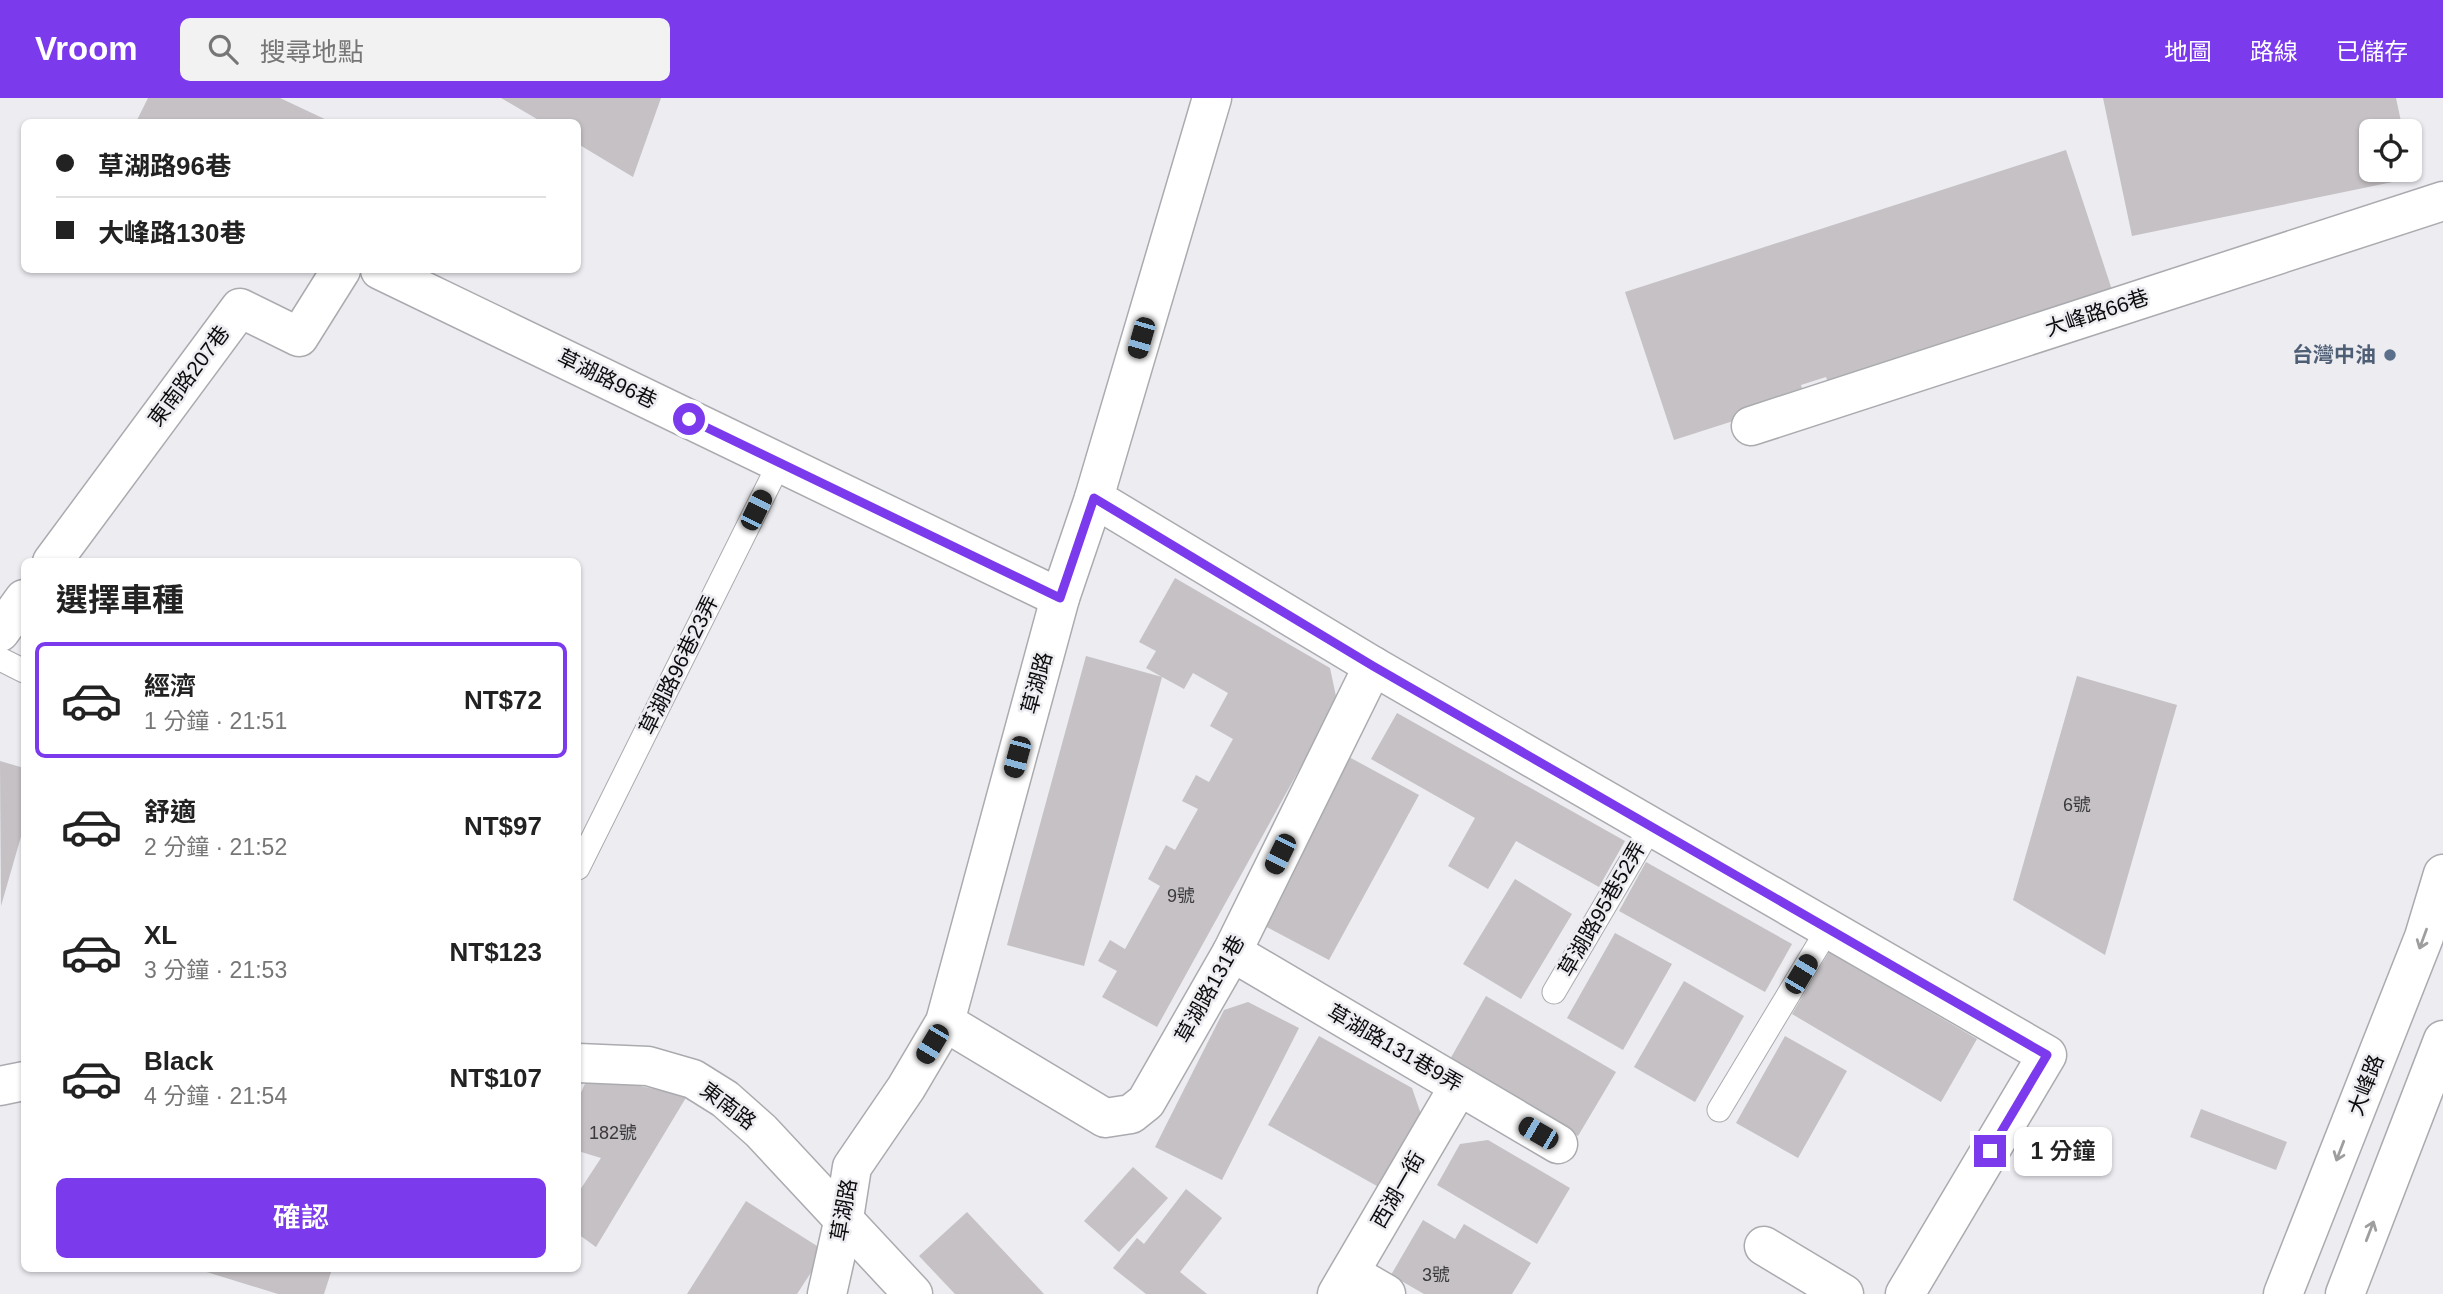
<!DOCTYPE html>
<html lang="zh-TW">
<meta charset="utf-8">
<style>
:root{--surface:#fff;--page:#f2f2f2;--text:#222;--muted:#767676;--line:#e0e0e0;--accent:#7c3aed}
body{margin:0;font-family:Helvetica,"Noto Sans TC",sans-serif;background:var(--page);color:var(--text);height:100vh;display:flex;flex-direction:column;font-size:26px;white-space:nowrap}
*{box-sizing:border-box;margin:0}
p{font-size:23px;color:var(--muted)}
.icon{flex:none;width:38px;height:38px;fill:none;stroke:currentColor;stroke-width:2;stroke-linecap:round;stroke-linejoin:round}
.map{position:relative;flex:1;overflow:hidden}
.side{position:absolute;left:21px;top:460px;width:560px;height:714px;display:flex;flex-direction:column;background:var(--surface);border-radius:10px;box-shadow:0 2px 5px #0004}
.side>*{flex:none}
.top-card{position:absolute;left:21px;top:21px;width:560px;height:154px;border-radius:10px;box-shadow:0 2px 5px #0004;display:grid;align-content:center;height:154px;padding:0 35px;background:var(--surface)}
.tools{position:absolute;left:2359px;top:21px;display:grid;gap:14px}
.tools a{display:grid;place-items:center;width:63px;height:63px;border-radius:10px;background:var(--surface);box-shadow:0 2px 5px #0004;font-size:35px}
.end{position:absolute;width:32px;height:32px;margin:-16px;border:9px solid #7c3aed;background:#fff;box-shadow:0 0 0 4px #fff}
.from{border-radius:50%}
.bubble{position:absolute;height:49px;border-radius:10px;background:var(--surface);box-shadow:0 2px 5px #0004;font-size:23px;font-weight:600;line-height:49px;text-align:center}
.car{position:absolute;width:21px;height:42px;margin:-21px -10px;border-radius:9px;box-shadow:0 0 5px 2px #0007;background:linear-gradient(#222 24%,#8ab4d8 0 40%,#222 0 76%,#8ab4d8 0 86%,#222 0)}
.top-card b{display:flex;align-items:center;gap:24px;height:66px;font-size:26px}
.top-card b+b{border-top:2px solid var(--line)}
.top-card i{width:18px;height:18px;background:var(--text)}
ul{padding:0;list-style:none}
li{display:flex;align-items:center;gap:21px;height:116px;margin:0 14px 10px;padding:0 21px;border:4px solid transparent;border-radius:10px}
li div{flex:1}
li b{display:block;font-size:26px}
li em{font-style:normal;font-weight:600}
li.selected{border-color:var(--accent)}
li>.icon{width:63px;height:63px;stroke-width:1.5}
h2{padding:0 35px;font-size:32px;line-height:84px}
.button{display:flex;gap:14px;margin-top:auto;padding:14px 35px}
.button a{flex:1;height:80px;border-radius:10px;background:var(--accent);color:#fff;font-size:28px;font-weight:600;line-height:80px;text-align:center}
header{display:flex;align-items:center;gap:42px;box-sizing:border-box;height:98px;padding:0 35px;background:var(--accent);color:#fff}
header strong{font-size:33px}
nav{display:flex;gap:38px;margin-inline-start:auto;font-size:24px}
.search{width:490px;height:63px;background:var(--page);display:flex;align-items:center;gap:18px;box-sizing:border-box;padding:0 24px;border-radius:10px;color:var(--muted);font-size:26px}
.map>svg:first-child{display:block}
.building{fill:#c5c1c4}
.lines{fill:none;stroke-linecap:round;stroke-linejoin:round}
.service-casing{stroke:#aaabaf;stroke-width:25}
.minor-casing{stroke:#aaabaf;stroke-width:41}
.tertiary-casing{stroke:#aaabaf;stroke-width:41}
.service{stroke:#fff;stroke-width:23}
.minor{stroke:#fff;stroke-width:38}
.tertiary{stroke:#fff;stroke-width:38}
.oneway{stroke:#9e9e9e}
.route{stroke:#7c3aed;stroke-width:9}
.service-dot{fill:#5c6f8a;stroke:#ececf1;stroke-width:2.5}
.labels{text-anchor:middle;stroke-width:5;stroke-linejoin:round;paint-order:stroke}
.number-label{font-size:18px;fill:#3a393b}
.street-label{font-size:21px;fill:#0c0c0d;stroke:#ececf1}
.service-label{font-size:21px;font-weight:bold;fill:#4e5e75;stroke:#ececf1;text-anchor:end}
</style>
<header>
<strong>Vroom</strong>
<div class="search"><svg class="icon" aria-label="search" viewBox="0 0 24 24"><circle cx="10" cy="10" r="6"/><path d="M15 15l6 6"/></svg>搜尋地點</div>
<nav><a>地圖</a><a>路線</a><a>已儲存</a></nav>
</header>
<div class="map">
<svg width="2443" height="1196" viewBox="0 0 2443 1196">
<rect width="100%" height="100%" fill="#ececf1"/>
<g class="building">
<path d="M 148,0 L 280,0 L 331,24 L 136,24 Z"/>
<path d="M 501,0 L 661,0 L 633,79 L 578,46 L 578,24 L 542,24 Z"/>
<path d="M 2103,0 L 2396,0 L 2403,33 L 2371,33 L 2371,72 L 2410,72 L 2412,80 L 2132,138 Z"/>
<path d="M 2066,52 L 2114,198 L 1828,285 L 1826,279 L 1801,287 L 1805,300 L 1674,342 L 1625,194 Z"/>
<path d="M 1175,480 L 1330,570 L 1337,603 L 1157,929 L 1102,899 L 1117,873 L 1098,863 L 1110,842 L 1125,851 L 1160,788 L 1148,781 L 1166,747 L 1175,752 L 1198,711 L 1182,703 L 1196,677 L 1209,684 L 1233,641 L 1210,628 L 1228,595 L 1193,575 L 1184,591 L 1162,579 L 1084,868 L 1007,847 L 1086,558 L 1162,579 L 1146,570 L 1156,553 L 1139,544 Z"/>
<path d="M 2077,578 L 2177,607 L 2105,857 L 2013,802 Z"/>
<path d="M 1397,615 L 1625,743 L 1599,789 L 1516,743 L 1488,791 L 1448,768 L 1475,720 L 1371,661 Z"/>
<path d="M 1349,659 L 1419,697 L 1329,862 L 1261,826 Z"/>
<path d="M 0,663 L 24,670 L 24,728 L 1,808 Z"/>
<path d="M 1646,764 L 1792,846 L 1765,894 L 1619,813 Z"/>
<path d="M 1515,781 L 1572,816 L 1521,901 L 1463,866 Z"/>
<path d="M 1615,835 L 1672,866 L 1623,952 L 1567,920 Z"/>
<path d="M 1829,854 L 1977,941 L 1941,1004 L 1792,916 Z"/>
<path d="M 1684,883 L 1744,918 L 1695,1004 L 1634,969 Z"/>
<path d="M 1486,898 L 1616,974 L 1578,1038 L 1449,963 Z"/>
<path d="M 1248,904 L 1299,930 L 1222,1082 L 1155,1049 L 1224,912 Z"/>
<path d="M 1319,938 L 1412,990 L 1423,1022 L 1384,1092 L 1268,1027 Z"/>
<path d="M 1785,938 L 1847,973 L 1798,1060 L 1736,1025 Z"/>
<path d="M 589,977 L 687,998 L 596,1149 L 578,1136 L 578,1095 L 601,1060 L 578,1053 L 578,1001 Z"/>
<path d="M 2201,1011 L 2287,1044 L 2276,1072 L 2190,1039 Z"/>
<path d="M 1488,1042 L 1570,1090 L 1537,1146 L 1437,1087 L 1460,1046 Z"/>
<path d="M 1133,1069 L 1168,1100 L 1119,1154 L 1084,1123 Z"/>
<path d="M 1186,1091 L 1222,1120 L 1180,1174 L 1207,1196 L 1146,1196 L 1113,1170 L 1137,1140 L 1144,1146 Z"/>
<path d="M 746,1103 L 825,1153 L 797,1196 L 687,1196 Z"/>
<path d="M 967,1114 L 1044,1196 L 955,1196 L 919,1158 Z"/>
<path d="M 1423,1122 L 1455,1141 L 1464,1126 L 1531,1165 L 1512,1196 L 1424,1196 L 1391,1177 Z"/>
<path d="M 197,1171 L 332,1171 L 324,1196 L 278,1196 Z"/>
</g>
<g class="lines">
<g class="service-casing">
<g id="service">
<path d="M 0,561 L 24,573"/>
<path d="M 578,770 L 780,364"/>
<path d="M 1554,894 L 1651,729"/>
<path d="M 1719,1012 L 1828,831"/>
</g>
</g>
<g class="minor-casing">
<g id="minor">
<path d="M 380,172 L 1060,500"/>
<path d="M 1751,328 L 2443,103"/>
<path d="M 1094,400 L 1373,568 L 2047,957 L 1905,1196"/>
<path d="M 52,464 L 240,210 L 299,239 L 341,172"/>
<path d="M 0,534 L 24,501"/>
<path d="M 1232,854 L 1558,1046"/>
<path d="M 945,924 L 1105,1020 L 1131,1016 L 1146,1004 L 1232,854 L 1373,568"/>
<path d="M 1764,1148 L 1844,1196"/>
<path d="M 1350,1175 L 1386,1196"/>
<path d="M 827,1196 L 844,1120 L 852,1069 L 906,990 L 945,924 L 1060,500 L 1094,400 L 1212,0"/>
<path d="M 1337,1196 L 1459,988"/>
</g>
</g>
<g class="tertiary-casing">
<g id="tertiary">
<path d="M 578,965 L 648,968 L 693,981 L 725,1001 L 761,1033 L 913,1196"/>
<path d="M 0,988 L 24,983"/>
<path d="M 2283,1196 L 2424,839 L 2443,776"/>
<path d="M 2345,1196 L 2443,942"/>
</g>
</g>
<use href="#service" class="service"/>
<use href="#minor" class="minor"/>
<use href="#tertiary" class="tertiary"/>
</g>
<defs><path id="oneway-shaft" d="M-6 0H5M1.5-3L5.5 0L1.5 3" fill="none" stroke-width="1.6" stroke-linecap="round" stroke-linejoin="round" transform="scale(1.75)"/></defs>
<g class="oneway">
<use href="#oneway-shaft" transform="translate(2423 841) rotate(110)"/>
<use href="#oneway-shaft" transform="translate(2340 1053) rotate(111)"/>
<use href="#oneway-shaft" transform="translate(2370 1133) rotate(-69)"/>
</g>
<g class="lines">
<path class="route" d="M 689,321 L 1060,500 L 1094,400 L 1373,568 L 2047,957 L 1990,1053"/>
</g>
<circle class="service-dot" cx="2390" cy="257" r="7"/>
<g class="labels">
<g class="number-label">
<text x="2077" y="713">6號</text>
<text x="1181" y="804">9號</text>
<text x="613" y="1041">182號</text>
<text x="1436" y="1183">3號</text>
</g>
<g class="street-label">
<text transform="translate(2097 215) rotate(-18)" y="7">大峰路66巷</text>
<text transform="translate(189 278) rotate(-53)" y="7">東南路207巷</text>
<text transform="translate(607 281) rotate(26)" y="7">草湖路96巷</text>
<text transform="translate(679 567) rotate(-64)" y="7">草湖路96巷23弄</text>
<text transform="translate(1037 585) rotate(-75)" y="7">草湖路</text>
<text transform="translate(1602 811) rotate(-60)" y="7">草湖路95巷52弄</text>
<text transform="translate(1210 891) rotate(-61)" y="7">草湖路131巷</text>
<text transform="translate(1395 950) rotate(30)" y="7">草湖路131巷9弄</text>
<text transform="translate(2366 987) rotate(-69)" y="7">大峰路</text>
<text transform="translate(728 1008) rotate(37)" y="7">東南路</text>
<text transform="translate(1398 1092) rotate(-60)" y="7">西湖一街</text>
<text transform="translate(844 1112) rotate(-80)" y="7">草湖路</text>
</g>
<g class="service-label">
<text x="2376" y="264">台灣中油</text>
</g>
</g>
</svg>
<div class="tools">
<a><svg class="icon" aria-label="locate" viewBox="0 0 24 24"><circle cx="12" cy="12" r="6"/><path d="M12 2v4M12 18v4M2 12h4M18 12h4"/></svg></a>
</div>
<i class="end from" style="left:689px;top:321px"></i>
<i class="end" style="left:1990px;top:1053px"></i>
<div class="bubble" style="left:2014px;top:1029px;width:98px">1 分鐘</div>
<i class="car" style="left:1141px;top:240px;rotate:196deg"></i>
<i class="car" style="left:756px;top:412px;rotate:26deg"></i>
<i class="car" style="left:1017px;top:659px;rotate:195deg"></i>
<i class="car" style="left:1280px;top:756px;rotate:206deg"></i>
<i class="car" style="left:1801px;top:876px;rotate:31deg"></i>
<i class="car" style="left:932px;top:946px;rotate:211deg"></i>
<i class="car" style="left:1538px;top:1035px;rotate:300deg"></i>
<div class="top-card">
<b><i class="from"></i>草湖路96巷</b>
<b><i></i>大峰路130巷</b>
</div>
<section class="side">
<h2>選擇車種</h2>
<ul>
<li class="selected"><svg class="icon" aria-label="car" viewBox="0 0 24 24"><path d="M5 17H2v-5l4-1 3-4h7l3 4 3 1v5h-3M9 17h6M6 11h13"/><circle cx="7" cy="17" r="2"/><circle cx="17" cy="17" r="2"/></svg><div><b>經濟</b><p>1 分鐘 · 21:51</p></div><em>NT$72</em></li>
<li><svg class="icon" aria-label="car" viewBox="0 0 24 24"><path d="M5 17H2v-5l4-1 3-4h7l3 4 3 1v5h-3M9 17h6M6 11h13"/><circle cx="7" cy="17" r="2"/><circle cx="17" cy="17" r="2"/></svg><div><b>舒適</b><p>2 分鐘 · 21:52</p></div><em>NT$97</em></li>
<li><svg class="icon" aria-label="car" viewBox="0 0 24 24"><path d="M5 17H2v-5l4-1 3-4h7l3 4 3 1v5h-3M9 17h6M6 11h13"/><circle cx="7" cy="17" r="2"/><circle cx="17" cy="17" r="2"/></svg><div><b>XL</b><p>3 分鐘 · 21:53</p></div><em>NT$123</em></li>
<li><svg class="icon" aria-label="car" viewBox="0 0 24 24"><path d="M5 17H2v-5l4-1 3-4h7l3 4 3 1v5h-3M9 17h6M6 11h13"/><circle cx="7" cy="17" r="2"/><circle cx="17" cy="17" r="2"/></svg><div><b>Black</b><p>4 分鐘 · 21:54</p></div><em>NT$107</em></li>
</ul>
<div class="button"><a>確認</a></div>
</section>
</div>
